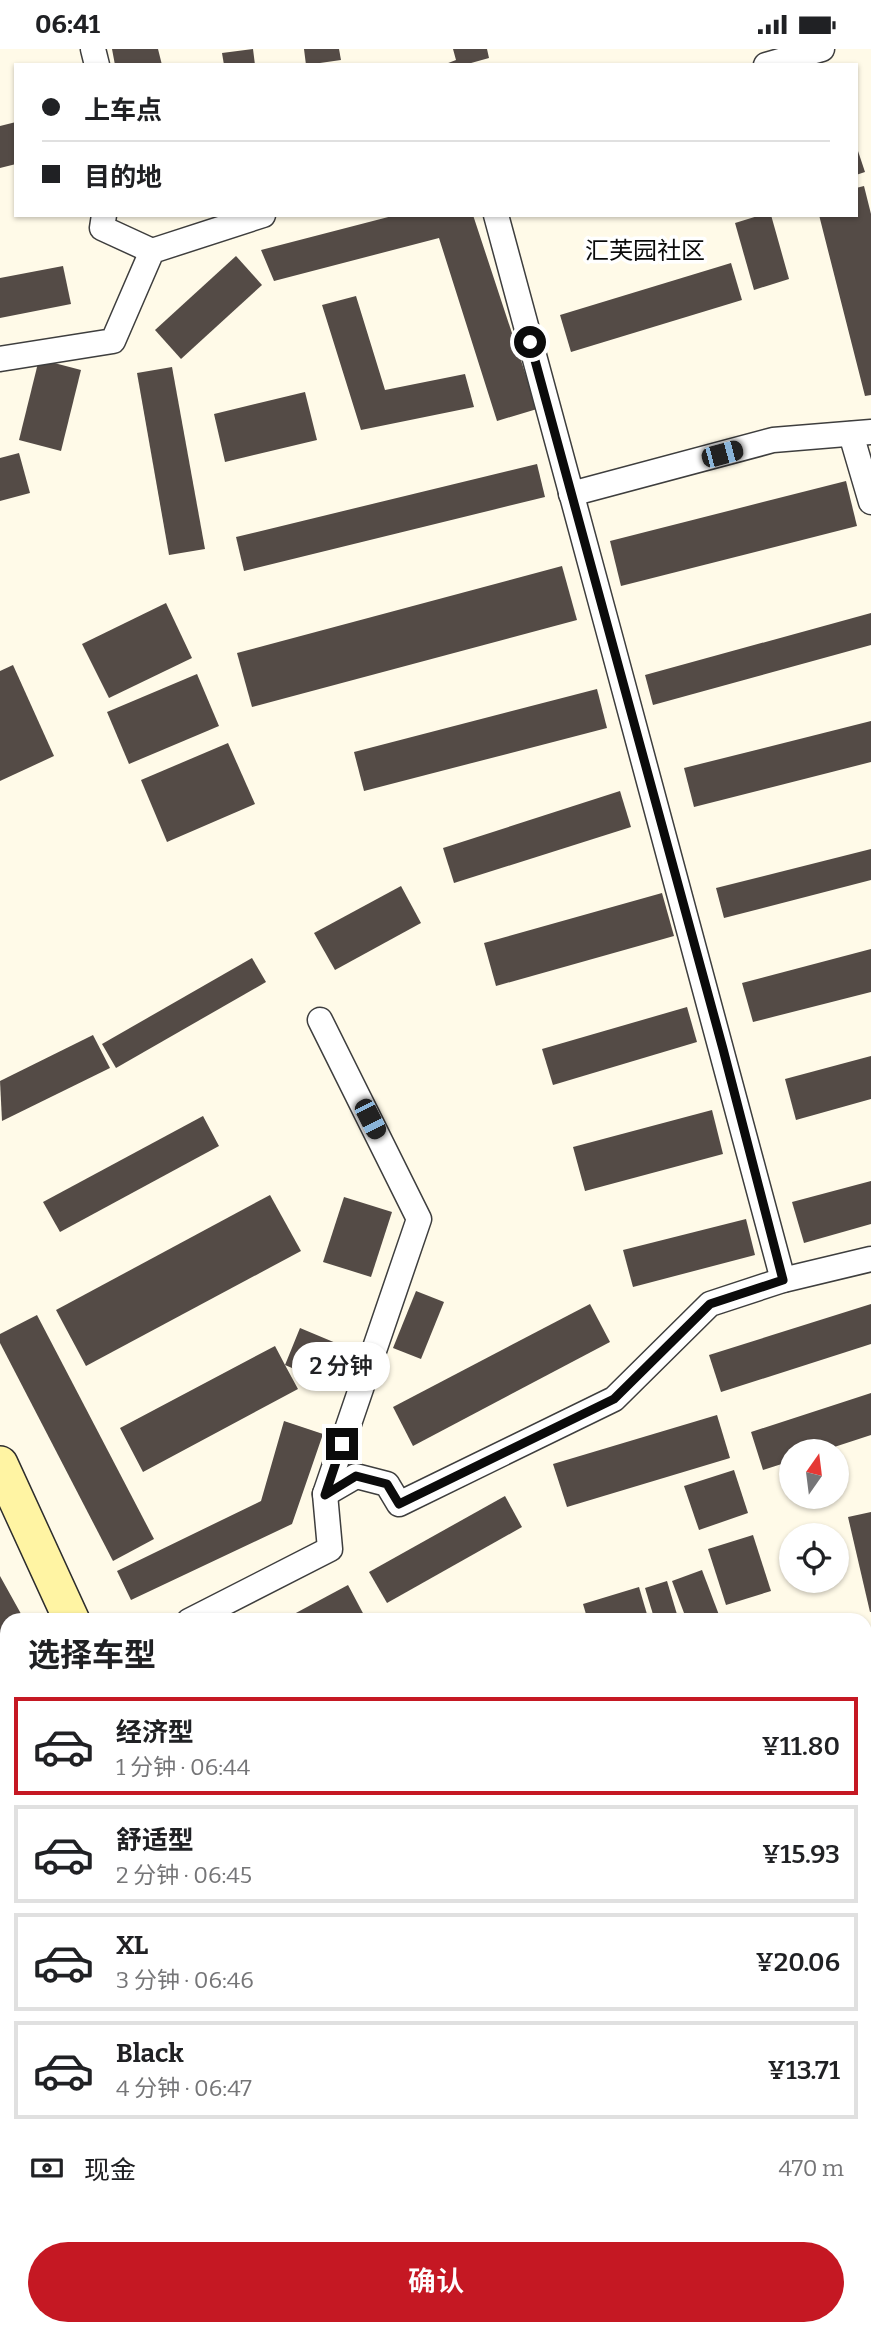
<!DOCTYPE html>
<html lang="zh">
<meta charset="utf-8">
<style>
:root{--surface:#fff;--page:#f2f2f2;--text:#202124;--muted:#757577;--line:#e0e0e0;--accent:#c51823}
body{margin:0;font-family:Bitter,"Noto Sans SC",serif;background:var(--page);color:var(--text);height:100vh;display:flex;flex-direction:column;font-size:26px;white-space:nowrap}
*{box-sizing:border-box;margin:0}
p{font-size:23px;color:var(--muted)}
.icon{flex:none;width:38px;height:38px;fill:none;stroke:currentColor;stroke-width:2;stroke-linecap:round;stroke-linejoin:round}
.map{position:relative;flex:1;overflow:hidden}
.drawer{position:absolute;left:0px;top:1564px;width:872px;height:723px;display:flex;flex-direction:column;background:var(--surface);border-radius:21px 21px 0 0;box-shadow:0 2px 5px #0004}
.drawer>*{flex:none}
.banner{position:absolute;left:14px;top:14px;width:844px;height:154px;border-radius:0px;box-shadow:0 2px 5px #0004;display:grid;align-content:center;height:154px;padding:0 28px;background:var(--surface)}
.needle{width:46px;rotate:14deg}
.fabs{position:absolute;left:779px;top:1390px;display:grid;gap:14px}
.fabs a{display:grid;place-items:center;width:70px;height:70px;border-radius:50%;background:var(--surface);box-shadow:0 2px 5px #0004;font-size:35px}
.end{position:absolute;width:32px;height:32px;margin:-16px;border:9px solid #0b0b0b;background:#fff;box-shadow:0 0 0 4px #fff}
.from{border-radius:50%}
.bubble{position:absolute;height:49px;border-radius:24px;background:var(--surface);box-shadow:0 2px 5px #0004;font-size:23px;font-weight:600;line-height:49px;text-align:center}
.car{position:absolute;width:21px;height:42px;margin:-21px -10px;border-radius:9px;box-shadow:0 0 5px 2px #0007;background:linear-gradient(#222 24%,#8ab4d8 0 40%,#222 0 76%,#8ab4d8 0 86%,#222 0)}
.banner b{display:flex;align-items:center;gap:24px;height:66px;font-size:26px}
.banner b+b{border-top:2px solid var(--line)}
.banner i{width:18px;height:18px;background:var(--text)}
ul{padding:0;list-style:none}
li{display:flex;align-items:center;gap:21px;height:98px;margin:0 14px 10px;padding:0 14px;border:4px solid var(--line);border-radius:0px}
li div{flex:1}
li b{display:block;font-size:26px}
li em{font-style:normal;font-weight:600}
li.current{border-color:var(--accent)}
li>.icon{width:63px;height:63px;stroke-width:1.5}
h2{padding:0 28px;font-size:32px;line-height:84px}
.pay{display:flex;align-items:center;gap:18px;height:77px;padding:0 28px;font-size:26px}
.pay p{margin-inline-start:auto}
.action{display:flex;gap:14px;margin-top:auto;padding:14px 28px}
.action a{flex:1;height:80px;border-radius:42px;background:var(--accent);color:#fff;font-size:28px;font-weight:600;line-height:80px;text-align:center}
.status{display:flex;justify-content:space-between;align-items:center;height:49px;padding:0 35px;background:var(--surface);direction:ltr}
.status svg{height:19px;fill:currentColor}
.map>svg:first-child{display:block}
.pitch{fill:#e2f3c2}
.building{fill:#544b46}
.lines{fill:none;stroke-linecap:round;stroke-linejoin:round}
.street-casing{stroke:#3e3e3e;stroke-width:27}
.secondary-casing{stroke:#2d2d2d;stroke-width:38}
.street{stroke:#fff;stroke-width:24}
.secondary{stroke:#fff4a3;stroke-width:35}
.route{stroke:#0b0b0b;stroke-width:9}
.labels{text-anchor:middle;stroke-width:7;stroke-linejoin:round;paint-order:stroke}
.neighbourhood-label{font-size:24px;fill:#0b0b0b;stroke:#fff}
</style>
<div class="status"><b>06:41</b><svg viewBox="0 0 49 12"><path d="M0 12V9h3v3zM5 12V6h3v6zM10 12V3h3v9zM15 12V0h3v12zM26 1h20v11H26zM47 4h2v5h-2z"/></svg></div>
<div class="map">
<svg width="871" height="2287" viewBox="0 0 871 2287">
<rect width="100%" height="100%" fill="#fffae8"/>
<path class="pitch" d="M 871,1647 L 871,1817 L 864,1796 L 864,1649 Z"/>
<g class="building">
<path d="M 112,0 L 158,0 L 162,16 L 115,16 Z"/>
<path d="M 253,0 L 255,16 L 224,16 L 222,4 Z"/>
<path d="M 304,0 L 339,0 L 341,11 L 306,16 Z"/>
<path d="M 453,0 L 487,0 L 489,9 L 464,16 L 443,16 L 456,11 Z"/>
<path d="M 16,73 L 16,115 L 0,119 L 0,77 Z"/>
<path d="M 856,96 L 865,123 L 856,126 Z"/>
<path d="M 864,137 L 871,165 L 871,346 L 865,347 L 819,166 L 856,166 L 856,139 Z"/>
<path d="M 396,166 L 473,166 L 537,360 L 497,372 L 439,189 L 274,232 L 261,201 Z"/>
<path d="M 761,166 L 771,166 L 789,230 L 754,241 L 735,174 Z"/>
<path d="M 236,207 L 262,236 L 181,310 L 155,281 Z"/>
<path d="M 731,214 L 742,251 L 571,303 L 560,266 Z"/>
<path d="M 63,217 L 71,255 L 0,269 L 0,229 Z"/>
<path d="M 356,247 L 385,341 L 465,325 L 474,358 L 361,381 L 322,256 Z"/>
<path d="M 39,310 L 81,321 L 61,402 L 19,391 Z"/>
<path d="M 172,318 L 205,500 L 169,506 L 137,324 Z"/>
<path d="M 305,343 L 317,391 L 225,413 L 214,365 Z"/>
<path d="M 19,404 L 30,444 L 0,452 L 0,409 Z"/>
<path d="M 537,415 L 545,448 L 244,522 L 236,488 Z"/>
<path d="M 846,432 L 857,477 L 621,537 L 610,492 Z"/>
<path d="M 562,517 L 577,571 L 252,658 L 237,604 Z"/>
<path d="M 166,554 L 192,609 L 109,649 L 82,595 Z"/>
<path d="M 871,564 L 871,596 L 653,656 L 645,626 Z"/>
<path d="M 13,616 L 54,707 L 0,732 L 0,622 Z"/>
<path d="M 197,625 L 219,677 L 129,715 L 107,663 Z"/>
<path d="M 597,640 L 607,679 L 364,742 L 354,703 Z"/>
<path d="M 871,672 L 871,713 L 694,758 L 684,719 Z"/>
<path d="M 228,694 L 255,755 L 167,793 L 141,731 Z"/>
<path d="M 620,742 L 631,778 L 454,834 L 443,799 Z"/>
<path d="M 871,800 L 871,831 L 724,869 L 716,839 Z"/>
<path d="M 401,837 L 421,874 L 335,921 L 314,884 Z"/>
<path d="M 662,844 L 674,887 L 496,937 L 484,894 Z"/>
<path d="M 871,900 L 871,943 L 753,973 L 742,934 Z"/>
<path d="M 252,909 L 266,933 L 116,1019 L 102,995 Z"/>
<path d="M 687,958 L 697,993 L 553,1036 L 542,1000 Z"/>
<path d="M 93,986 L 110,1019 L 2,1072 L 0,1032 Z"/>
<path d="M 871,1007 L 871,1050 L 796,1071 L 785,1030 Z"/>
<path d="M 712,1061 L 723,1105 L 585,1142 L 573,1098 Z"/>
<path d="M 203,1067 L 219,1097 L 60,1183 L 43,1153 Z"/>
<path d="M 871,1132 L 871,1175 L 804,1194 L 792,1153 Z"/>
<path d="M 270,1146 L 301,1202 L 86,1317 L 56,1261 Z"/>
<path d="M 344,1148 L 392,1163 L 371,1228 L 323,1213 Z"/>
<path d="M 746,1170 L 755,1206 L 633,1238 L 623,1201 Z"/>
<path d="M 416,1242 L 444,1253 L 421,1310 L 393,1299 Z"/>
<path d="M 590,1255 L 610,1293 L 413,1397 L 393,1358 Z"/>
<path d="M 871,1255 L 871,1295 L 721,1343 L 709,1306 Z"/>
<path d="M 37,1266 L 154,1490 L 113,1512 L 0,1294 L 0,1285 Z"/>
<path d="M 300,1279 L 343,1297 L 327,1334 L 285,1316 L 298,1340 L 143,1423 L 120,1379 L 275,1297 L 285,1316 Z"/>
<path d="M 871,1344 L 871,1386 L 822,1402 L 791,1402 L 791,1412 L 763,1421 L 751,1383 Z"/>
<path d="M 717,1366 L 730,1409 L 567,1458 L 553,1415 Z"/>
<path d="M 284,1372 L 323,1385 L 292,1475 L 131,1551 L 117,1522 L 261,1452 Z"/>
<path d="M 734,1421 L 748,1464 L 699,1481 L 684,1437 Z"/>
<path d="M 505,1447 L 522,1478 L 387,1554 L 369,1523 Z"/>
<path d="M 871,1463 L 871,1563 L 870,1563 L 848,1468 Z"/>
<path d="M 753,1486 L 771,1542 L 726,1556 L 708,1500 Z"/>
<path d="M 702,1521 L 719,1566 L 704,1572 L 687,1572 L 672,1532 Z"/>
<path d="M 0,1527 L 25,1572 L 7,1572 L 7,1664 L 0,1668 Z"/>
<path d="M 667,1532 L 679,1572 L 655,1572 L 645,1539 Z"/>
<path d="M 348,1536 L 365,1568 L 358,1572 L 281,1572 Z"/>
<path d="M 639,1538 L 649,1572 L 588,1572 L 583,1555 Z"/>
<path d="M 7,1707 L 7,1753 L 0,1756 L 0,1710 Z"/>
<path d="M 7,1829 L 7,1868 L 0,1871 L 0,1832 Z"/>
<path d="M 865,1918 L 871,1935 L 871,2072 L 864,2075 Z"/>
<path d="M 0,1999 L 7,2014 L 7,2097 L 0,2082 Z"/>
<path d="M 871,2156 L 871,2208 L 864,2210 L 864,2159 Z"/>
<path d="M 7,2175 L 7,2219 L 0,2221 L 0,2177 Z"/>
<path d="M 77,2280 L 120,2280 L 124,2287 L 80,2287 Z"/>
<path d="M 135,2280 L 169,2280 L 169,2287 L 136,2287 Z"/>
<path d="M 359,2280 L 403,2280 L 406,2287 L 362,2287 Z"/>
<path d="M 527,2280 L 658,2280 L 659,2281 L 640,2287 L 530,2287 Z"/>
</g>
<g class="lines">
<g class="street-casing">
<g id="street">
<path d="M 93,0 L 97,16"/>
<path d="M 766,16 L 822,0"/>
<path d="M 104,166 L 102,179 L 152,202"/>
<path d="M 496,166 C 591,521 690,876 783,1231"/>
<path d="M 0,310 L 113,292 L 152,202 L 263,166"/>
<path d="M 851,385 L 871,453"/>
<path d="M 571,445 L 773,391 L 871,383"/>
<path d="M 325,1445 L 356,1427 L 387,1435 L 399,1455 L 614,1350 L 710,1255 L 783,1231 L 871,1210"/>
<path d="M 189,1572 L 330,1500 L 325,1445 L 419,1170 L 320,971"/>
<path d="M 0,1680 L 7,1675"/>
</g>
</g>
<g class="secondary-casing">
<g id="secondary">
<path d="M 0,1415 L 72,1572"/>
<path d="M 444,2280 L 448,2287"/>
</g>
</g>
<use href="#street" class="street"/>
<use href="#secondary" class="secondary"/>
</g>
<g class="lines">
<path class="route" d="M 342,1395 L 325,1446 L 356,1427 L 387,1435 L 399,1455 L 614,1350 L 710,1255 L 783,1231 L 723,1000 L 530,293"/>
</g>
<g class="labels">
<g class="neighbourhood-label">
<text x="645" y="210">汇芙园社区</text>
</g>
</g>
</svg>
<div class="fabs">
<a><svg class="needle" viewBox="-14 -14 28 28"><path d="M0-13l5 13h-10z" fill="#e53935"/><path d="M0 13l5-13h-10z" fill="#757577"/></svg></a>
<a><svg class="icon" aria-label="locate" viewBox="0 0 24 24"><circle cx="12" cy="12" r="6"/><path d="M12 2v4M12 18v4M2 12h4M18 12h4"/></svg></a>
</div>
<i class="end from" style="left:530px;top:293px"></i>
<i class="end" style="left:342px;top:1395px"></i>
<div class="bubble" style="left:292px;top:1293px;width:98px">2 分钟</div>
<i class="car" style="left:722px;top:405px;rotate:75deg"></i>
<i class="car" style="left:370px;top:1070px;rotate:153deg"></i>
<div class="banner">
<b><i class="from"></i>上车点</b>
<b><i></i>目的地</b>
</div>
<section class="drawer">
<h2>选择车型</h2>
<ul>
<li class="current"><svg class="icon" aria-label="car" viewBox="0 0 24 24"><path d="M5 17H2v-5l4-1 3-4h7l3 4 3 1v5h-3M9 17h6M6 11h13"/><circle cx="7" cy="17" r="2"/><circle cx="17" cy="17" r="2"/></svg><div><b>经济型</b><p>1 分钟 · 06:44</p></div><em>¥11.80</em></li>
<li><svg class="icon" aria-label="car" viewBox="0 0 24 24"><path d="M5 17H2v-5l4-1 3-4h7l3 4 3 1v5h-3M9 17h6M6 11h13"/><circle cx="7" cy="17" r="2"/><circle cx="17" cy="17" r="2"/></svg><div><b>舒适型</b><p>2 分钟 · 06:45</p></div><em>¥15.93</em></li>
<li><svg class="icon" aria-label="car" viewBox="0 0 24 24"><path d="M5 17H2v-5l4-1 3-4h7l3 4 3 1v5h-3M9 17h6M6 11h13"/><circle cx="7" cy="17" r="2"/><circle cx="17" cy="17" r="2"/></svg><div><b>XL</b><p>3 分钟 · 06:46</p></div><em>¥20.06</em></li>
<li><svg class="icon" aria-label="car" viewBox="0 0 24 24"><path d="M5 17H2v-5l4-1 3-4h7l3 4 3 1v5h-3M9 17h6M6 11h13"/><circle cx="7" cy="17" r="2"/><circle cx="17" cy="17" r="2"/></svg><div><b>Black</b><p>4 分钟 · 06:47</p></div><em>¥13.71</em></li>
</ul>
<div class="pay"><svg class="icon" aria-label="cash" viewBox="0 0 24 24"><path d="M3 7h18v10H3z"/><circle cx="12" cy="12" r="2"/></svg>现金<p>470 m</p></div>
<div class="action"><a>确认</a></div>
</section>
</div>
